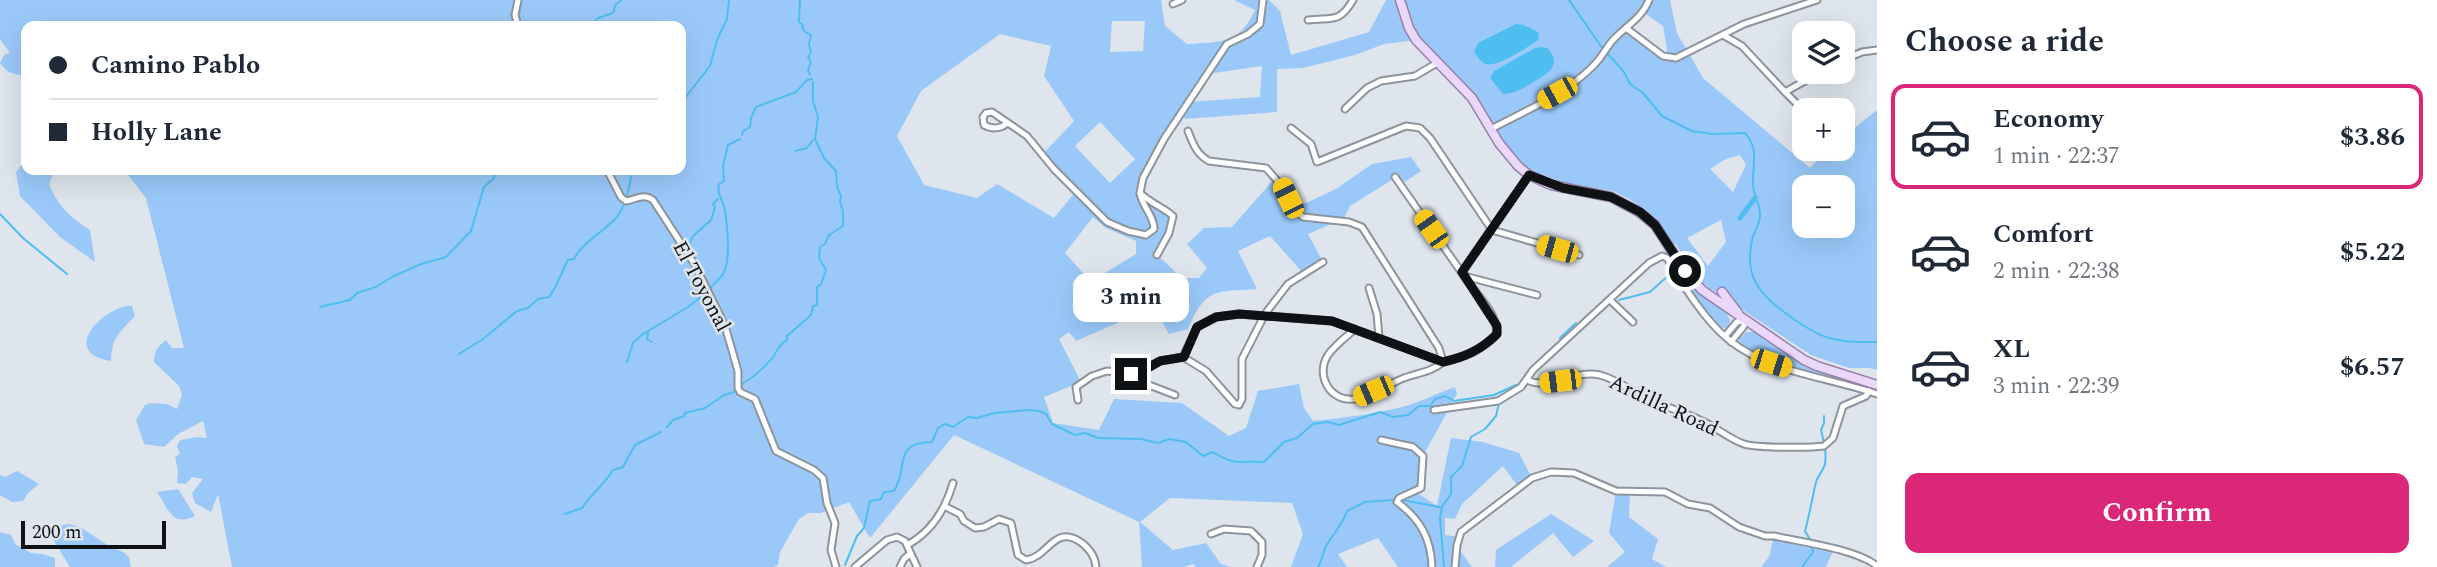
<!DOCTYPE html>
<meta charset="utf-8">
<style>
:root{--surface:#fff;--page:#f2f2f3;--text:#1f2937;--muted:#747a83;--line:#e0e1e3;--accent:#db2777}
body{margin:0;font-family:Spectral,serif;background:var(--page);color:var(--text);height:100vh;display:flex;flex-direction:column;font-size:26px;white-space:nowrap}
*{box-sizing:border-box;margin:0}
p{font-size:23px;color:var(--muted)}
.icon{flex:none;width:38px;height:38px;fill:none;stroke:currentColor;stroke-width:2;stroke-linecap:round;stroke-linejoin:round}
.map{position:relative;flex:1;overflow:hidden}
.sheet{display:flex;flex-direction:column;background:var(--surface);width:560px}
.sheet>*{flex:none}
.banner{position:absolute;left:21px;top:21px;width:665px;height:154px;border-radius:14px;box-shadow:0 7px 28px #0002;display:grid;align-content:center;height:154px;padding:0 28px;background:var(--surface)}
.tools{position:absolute;left:1792px;top:21px;display:grid;gap:14px}
.tools a{display:grid;place-items:center;width:63px;height:63px;border-radius:14px;background:var(--surface);box-shadow:0 7px 28px #0002;font-size:35px}
.scale{position:absolute;left:21px;bottom:18px;width:145px;box-sizing:border-box;padding-left:7px;border:4px solid #0f1214;border-top:0;font-size:19px;line-height:24px;white-space:nowrap;color:#0f1214;-webkit-text-stroke:5px #dee5ec;paint-order:stroke}
.end{position:absolute;width:32px;height:32px;margin:-16px;border:9px solid #0f1214;background:#fff;box-shadow:0 0 0 4px #fff}
.from{border-radius:50%}
.bubble{position:absolute;height:49px;border-radius:14px;background:var(--surface);box-shadow:0 7px 28px #0002;font-size:23px;font-weight:700;line-height:49px;text-align:center}
.car{position:absolute;width:21px;height:42px;margin:-21px -10px;border-radius:9px;box-shadow:0 0 5px 2px #0007;background:linear-gradient(#f5c518 24%,#345 0 40%,#f5c518 0 76%,#345 0 86%,#f5c518 0)}
.banner b{display:flex;align-items:center;gap:24px;height:66px;font-size:26px}
.banner b+b{border-top:2px solid var(--line)}
.banner i{width:18px;height:18px;background:var(--text)}
ul{padding:0;list-style:none}
li{display:flex;align-items:center;gap:21px;height:105px;margin:0 14px 10px;padding:0 14px;border:4px solid transparent;border-radius:14px}
li div{flex:1}
li b{display:block;font-size:26px}
li em{font-style:normal;font-weight:700}
li.selected{border-color:var(--accent)}
li>.icon{width:63px;height:63px;stroke-width:1.5}
h2{padding:0 28px;font-size:32px;line-height:84px}
.cta{display:flex;gap:14px;margin-top:auto;padding:14px 28px}
.cta a{flex:1;height:80px;border-radius:14px;background:var(--accent);color:#fff;font-size:28px;font-weight:700;line-height:80px;text-align:center}
main{display:flex;flex:1;min-height:0}
.map>svg:first-child{display:block}
.green{fill:#9ac9f9;fill-rule:evenodd}
.water{fill:#4ebef1}
.lines{fill:none;stroke-linecap:round;stroke-linejoin:round}
.stream{stroke:#4ebef1;stroke-width:2}
.canal{stroke:#4ebef1;stroke-width:5}
.street-casing{stroke:#8d949b;stroke-width:9}
.primary-casing{stroke:#9580a8;stroke-width:11}
.street{stroke:#fff;stroke-width:5}
.primary{stroke:#ebd7fa;stroke-width:8}
.route{stroke:#0f1214;stroke-width:9}
.labels{text-anchor:middle;stroke-width:5;stroke-linejoin:round;paint-order:stroke}
.street-label{font-size:21px;fill:#0f1214;stroke:#dee5ec}
</style>
<main>
<div class="map">
<svg width="1877" height="567" viewBox="0 0 1877 567">
<rect width="100%" height="100%" fill="#dee5ec"/>
<g class="green">
<path d="M 0,0 L 1161,0 L 1165,26 L 1187,44 C 1220,42 1240,44 1255,10 L 1234,0 L 1269,0 L 1280,11 L 1291,55 L 1369,32 L 1386,0 L 1670,0 L 1677,33 L 1703,78 L 1810,168 L 1828,149 L 1843,149 L 1843,137 L 1877,110 L 1877,370 L 1871,368 L 1849,368 L 1811,355 L 1696,279 L 1676,244 L 1674,245 L 1658,221 L 1631,200 L 1613,191 L 1568,184 L 1531,171 L 1511,153 L 1491,129 L 1479,109 L 1416,40 L 1384,44 L 1355,55 L 1303,68 L 1277,69 L 1277,112 L 1185,119 L 1182,113 L 1143,178 L 1140,193 L 1173,216 L 1169,233 L 1157,255 L 1182,278 L 1199,278 L 1207,268 L 1187,244 L 1204,228 L 1232,227 L 1275,178 L 1293,209 L 1336,189 L 1372,164 L 1411,157 L 1421,171 L 1400,185 L 1395,178 L 1350,206 L 1342,222 L 1336,222 L 1308,234 L 1323,262 L 1303,273 L 1270,236 L 1238,251 L 1257,289 C 1215,292 1206,287 1188,329 L 1169,334 L 1154,307 L 1076,341 L 1069,332 L 1059,339 L 1081,382 L 1044,397 L 1053,423 L 1099,430 L 1114,399 L 1182,403 L 1229,436 L 1246,428 L 1258,391 L 1299,384 L 1304,408 L 1313,421 C 1341,418 1367,415 1394,409 C 1414,405 1435,394 1455,387 L 1457,394 L 1423,456 L 1422,481 L 1416,492 L 1437,506 L 1451,438 L 1483,442 L 1519,453 L 1532,478 L 1519,488 L 1503,466 L 1462,504 L 1455,519 L 1445,518 L 1445,535 L 1460,537 L 1457,546 L 1472,567 L 1398,567 L 1378,538 L 1338,554 L 1347,567 L 1291,567 L 1303,534 L 1292,503 L 1170,498 L 1140,522 L 1173,550 L 1206,543 L 1221,564 L 1231,567 L 1195,567 L 1194,564 L 1184,567 L 1142,567 L 1139,522 L 954,435 L 870,538 L 849,502 L 821,513 L 808,513 L 799,519 L 780,552 L 778,565 L 774,567 L 232,567 L 218,494 L 211,512 L 195,503 L 192,493 L 203,479 L 192,477 L 186,484 L 177,483 L 178,471 L 175,457 L 180,454 L 177,446 L 180,440 L 197,437 L 207,438 L 203,421 L 178,434 L 164,447 L 144,444 L 136,420 L 145,405 L 150,403 L 167,404 L 177,409 L 182,395 L 179,386 L 154,362 C 154,351 158,346 166,340 L 172,348 L 184,348 L 146,198 L 124,170 L 681,170 L 681,26 L 26,26 L 26,77 L 8,72 L 0,63 L 4,55 L 10,53 L 0,39 ZM 1643,12 L 1663,26 L 1668,56 L 1648,46 L 1626,28 ZM 1112,21 L 1145,21 L 1143,51 L 1110,52 ZM 1000,34 L 1051,46 L 1044,76 L 1074,121 L 1042,155 L 1076,191 L 1054,218 L 997,184 L 977,198 L 924,185 L 897,136 L 921,91 ZM 1262,66 L 1260,97 L 1188,102 L 1207,74 ZM 1100,122 L 1135,159 L 1110,183 L 1075,146 ZM 1740,155 L 1746,165 L 1733,192 L 1710,169 L 1726,159 ZM 1804,187 L 1843,187 L 1843,226 L 1804,226 ZM 1093,217 L 1106,228 L 1136,241 L 1136,254 L 1105,273 L 1084,274 L 1065,253 ZM 1721,220 L 1726,242 L 1708,266 L 1687,238 Z"/>
<path d="M 26,159 L 26,170 L 55,170 L 49,184 C 58,206 70,217 90,230 L 95,262 L 60,237 L 20,196 L 16,172 Z"/>
<path d="M 1678,267 L 1698,291 L 1727,314 L 1730,320 L 1728,329 L 1720,327 L 1685,285 L 1675,268 Z"/>
<path d="M 126,306 L 132,306 L 135,316 C 119,333 112,337 111,361 C 62,353 97,313 126,306 Z"/>
<path d="M 1746,332 L 1755,332 L 1798,361 L 1875,389 C 1853,386 1749,356 1738,340 Z"/>
<path d="M 17,471 L 39,484 L 28,493 L 23,501 L 12,502 L 0,495 L 0,475 L 5,477 Z"/>
<path d="M 178,489 L 195,516 C 171,528 168,507 157,492 Z"/>
<path d="M 1616,491 L 1630,491 L 1629,517 L 1658,539 L 1652,559 L 1666,567 L 1607,567 L 1625,552 L 1609,533 Z"/>
<path d="M 1551,514 L 1594,541 L 1573,557 L 1553,533 L 1511,567 L 1495,567 L 1496,550 Z"/>
<path d="M 69,524 L 80,527 L 109,546 L 123,552 L 129,557 L 131,567 L 70,567 L 52,538 L 58,535 L 62,525 Z"/>
<path d="M 0,532 L 11,535 L 15,544 L 31,553 L 43,554 L 55,558 L 55,567 L 0,567 Z"/>
<path d="M 1774,536 L 1834,549 L 1826,567 L 1761,567 L 1769,557 Z"/>
</g>
<g class="water">
<path d="M 1516,24 L 1524,25 L 1538,32 L 1539,39 C 1530,46 1497,68 1486,64 C 1481,63 1477,56 1474,51 L 1478,43 Z"/>
<path d="M 1541,47 L 1547,48 C 1563,64 1549,73 1535,81 C 1524,88 1515,94 1503,94 L 1490,78 L 1494,71 L 1535,48 Z"/>
</g>
<g class="lines">
<g class="stream">
<path d="M 800,0 L 799,22 L 802,24 C 804,37 807,29 811,36 L 809,44 L 811,53 L 808,57 L 811,62 L 808,70 L 810,75"/>
<path d="M 1569,0 L 1600,45 L 1624,72 L 1630,84 L 1643,93 L 1662,116 L 1692,131 L 1712,134 L 1745,133 C 1760,150 1752,164 1753,184 C 1753,195 1760,203 1760,214 C 1761,223 1754,231 1752,240 C 1744,277 1759,294 1788,315 C 1824,341 1834,342 1877,342"/>
<path d="M 590,26 L 598,18 L 613,13 L 616,4 L 622,0"/>
<path d="M 813,82 L 813,101 L 818,117 L 815,139 L 824,158 L 836,171 L 837,187 L 841,196 L 840,202 L 843,211"/>
<path d="M 681,103 L 710,66 L 717,40 L 727,19 L 729,0"/>
<path d="M 742,135 L 743,131 L 750,127 L 751,118 L 756,107 L 796,92 L 807,80 L 812,79"/>
<path d="M 795,151 L 807,148 L 813,140"/>
<path d="M 627,195 C 631,185 628,178 635,170"/>
<path d="M 0,214 L 23,238 L 67,274"/>
<path d="M 688,247 L 693,236 L 711,220 L 715,207 L 713,204 L 718,199"/>
<path d="M 710,288 C 714,284 722,278 724,272 C 731,257 727,227 725,210 C 723,200 717,196 719,184 L 724,181 L 723,166 L 728,145 L 740,139"/>
<path d="M 1619,300 L 1650,292 L 1669,275"/>
<path d="M 320,307 L 350,300 L 357,293 L 376,287 L 392,277 L 421,264 L 446,257 L 471,231 L 484,187 L 493,179 L 498,170"/>
<path d="M 648,332 L 647,339 L 652,342"/>
<path d="M 1560,338 L 1576,323"/>
<path d="M 459,354 L 483,339 L 517,311 L 528,308 L 538,299 L 549,297 C 558,285 561,273 568,260 L 574,259 C 583,239 618,225 623,206"/>
<path d="M 627,362 L 633,343 L 643,334 L 688,307 L 705,294"/>
<path d="M 742,384 C 754,377 765,367 773,357 C 777,351 779,344 787,340 L 787,336 L 811,315 L 813,306 L 817,305 L 817,287 L 821,284 L 826,270 L 819,258 L 820,247 L 825,244 L 829,235 L 843,226 L 843,213"/>
<path d="M 667,427 L 673,420 L 684,416 L 685,413 L 705,408 L 724,395 L 734,392"/>
<path d="M 1824,443 L 1821,430 L 1824,423 L 1824,416"/>
<path d="M 1402,500 L 1440,507"/>
<path d="M 565,514 L 582,508 C 591,494 604,485 613,470 L 623,467 L 635,445 L 661,432"/>
<path d="M 1811,541 L 1805,531 C 1809,516 1812,501 1815,486 C 1818,469 1828,474 1825,449"/>
<path d="M 845,565 L 857,536 L 864,528 L 870,501 L 881,499 L 884,492 L 894,491 C 909,468 892,442 932,442 L 938,428 L 945,424 L 953,427 L 968,417 L 977,418 L 994,413 L 1029,410 L 1039,411 L 1046,414 L 1052,424 L 1075,435 L 1085,433 L 1098,438 L 1141,439 L 1158,443 L 1169,439 L 1186,442 L 1203,456 L 1213,452 C 1236,467 1239,460 1264,462 L 1284,442 L 1297,438 L 1313,424 L 1328,422 L 1339,425 L 1380,412 L 1393,417 L 1408,415 L 1419,406 L 1430,406 L 1435,399 L 1445,396 L 1454,401 L 1494,395 L 1516,385"/>
<path d="M 1318,567 C 1322,560 1323,553 1326,546 C 1333,534 1343,524 1347,511 L 1365,502 L 1393,500"/>
<path d="M 1444,567 L 1440,518 L 1442,507 L 1451,494 L 1451,477 L 1462,466 L 1471,437 L 1485,429 L 1496,416 L 1499,403"/>
<path d="M 1802,567 L 1813,552 L 1812,547"/>
</g>
<path class="canal" d="M 1740,218 L 1755,198"/>
<g class="street-casing">
<g id="street">
<path d="M 518,0 L 515,15 L 518,26"/>
<path d="M 1173,4 L 1182,0"/>
<path d="M 1308,20 C 1332,17 1339,24 1353,0"/>
<path d="M 1626,28 L 1663,56 L 1676,58 L 1744,24 L 1817,0"/>
<path d="M 1723,35 L 1742,46 L 1785,92 L 1821,72"/>
<path d="M 1843,60 L 1862,52 L 1877,50"/>
<path d="M 1785,92 L 1796,103"/>
<path d="M 1345,109 L 1367,88 L 1381,81 L 1415,76 L 1437,63"/>
<path d="M 1006,124 C 1000,129 991,129 984,125 L 983,117 L 986,113 L 992,112 L 1027,136 L 1054,169 L 1107,222 L 1128,231 L 1146,235 L 1154,229 C 1154,215 1142,207 1140,193"/>
<path d="M 1291,128 L 1311,144 L 1317,162 L 1406,126 L 1420,128 L 1430,138 L 1492,230 L 1579,255"/>
<path d="M 1491,129 C 1525,111 1566,94 1593,66 C 1601,59 1606,48 1613,40 C 1625,27 1643,17 1649,0"/>
<path d="M 1188,131 C 1193,144 1197,155 1209,161 L 1266,168 L 1281,185 L 1293,209 L 1303,217 L 1349,222 L 1362,227 L 1439,348 L 1443,362 C 1432,372 1417,373 1404,378 C 1388,384 1370,397 1354,399 C 1330,402 1315,375 1328,355 C 1335,345 1346,337 1355,329"/>
<path d="M 607,170 L 621,197 L 626,201 C 637,199 644,193 653,200 L 695,265 L 725,326 L 738,371 L 738,388 L 740,392 L 755,399 L 776,451 L 814,470 L 823,478 L 827,503 L 835,523 L 831,550 L 836,567"/>
<path d="M 1395,177 L 1464,276 L 1537,295"/>
<path d="M 1157,255 L 1169,233 L 1173,216 C 1163,207 1150,203 1140,193 L 1143,178 L 1164,139 L 1227,44 L 1248,34 L 1260,24 L 1263,0"/>
<path d="M 1462,272 L 1529,175"/>
<path d="M 1369,288 L 1377,314 L 1379,337"/>
<path d="M 1610,300 L 1633,322"/>
<path d="M 1725,336 L 1737,322 L 1744,320"/>
<path d="M 1731,342 L 1744,326 L 1744,320"/>
<path d="M 1183,357 L 1197,327 L 1216,317 L 1239,314 L 1332,321 L 1443,362 C 1465,357 1481,350 1497,334 C 1498,313 1475,294 1464,276"/>
<path d="M 1134,374 L 1136,380 L 1175,395"/>
<path d="M 1527,380 C 1550,391 1575,369 1600,375 C 1618,380 1631,391 1648,399 C 1665,407 1684,412 1702,421 C 1716,427 1729,439 1744,444 C 1755,448 1811,448 1824,446 L 1833,438 L 1843,406 L 1866,396 L 1869,391"/>
<path d="M 1078,400 L 1076,387 L 1092,376 L 1107,371 L 1137,374 L 1160,361 L 1183,357 L 1206,371 L 1235,404 L 1239,405 L 1242,399 L 1242,359 L 1265,314 L 1288,284 L 1323,262"/>
<path d="M 1434,410 L 1498,401 L 1521,387 L 1533,370 L 1649,263 L 1662,256 L 1667,258 C 1683,285 1705,321 1729,340 C 1770,373 1829,377 1877,394"/>
<path d="M 1381,440 L 1413,447 L 1423,456 L 1421,488 L 1399,498 L 1397,502 C 1420,519 1431,538 1432,567"/>
<path d="M 946,507 L 960,514 L 964,521 L 975,528 L 984,527 L 999,519 L 1011,523 L 1018,555 L 1026,560 C 1049,557 1054,523 1082,543 C 1090,550 1095,556 1096,567"/>
<path d="M 1211,534 L 1224,529 L 1251,531 L 1262,542 L 1262,555 L 1257,567"/>
<path d="M 907,545 C 932,532 945,510 953,483"/>
<path d="M 855,567 L 887,540 L 897,537 L 905,541 L 917,567"/>
<path d="M 900,567 L 904,559 L 910,554"/>
<path d="M 1455,567 L 1457,545 L 1461,532 L 1532,478 L 1551,472 L 1574,473 L 1616,491 L 1665,492 L 1688,504 L 1710,508 L 1739,527 L 1765,536 L 1774,536 C 1801,542 1856,549 1877,566"/>
</g>
</g>
<g class="primary-casing">
<g id="primary">
<path d="M 1400,0 L 1409,28 L 1416,40 L 1472,98 L 1499,143 L 1518,166 L 1529,175 L 1551,185 L 1611,197 L 1639,212 L 1655,225 L 1685,271 L 1702,290 L 1804,360 L 1817,366 L 1877,385"/>
<path d="M 1722,292 L 1738,313"/>
</g>
</g>
<use href="#street" class="street"/>
<use href="#primary" class="primary"/>
</g>
<g class="lines">
<path class="route" d="M 1131,374 L 1137,374 L 1160,361 L 1184,357 L 1197,327 L 1216,317 L 1239,314 L 1332,321 L 1443,362 C 1465,357 1481,350 1497,334 L 1497,326 L 1462,272 L 1529,175 L 1563,188 L 1611,197 L 1640,212 L 1655,225 L 1685,271"/>
</g>
<g class="labels">
<g class="street-label">
<text transform="translate(702 286) rotate(62)" y="7">El Toyonal</text>
<text transform="translate(1664 405) rotate(25)" y="7">Ardilla Road</text>
</g>
</g>
</svg>
<div class="tools">
<a><svg class="icon" aria-label="layers" viewBox="0 0 24 24"><path d="M12 4l9 5-9 5-9-5zM3 14l9 5 9-5"/></svg></a>
<a>+</a>
<a>−</a>
</div>
<div class="scale">200 m</div>
<i class="end from" style="left:1685px;top:271px"></i>
<i class="end" style="left:1131px;top:374px"></i>
<div class="bubble" style="left:1073px;top:273px;width:116px">3 min</div>
<i class="car" style="left:1557px;top:93px;rotate:241deg"></i>
<i class="car" style="left:1288px;top:198px;rotate:334deg"></i>
<i class="car" style="left:1431px;top:229px;rotate:325deg"></i>
<i class="car" style="left:1557px;top:249px;rotate:286deg"></i>
<i class="car" style="left:1771px;top:363px;rotate:108deg"></i>
<i class="car" style="left:1560px;top:381px;rotate:263deg"></i>
<i class="car" style="left:1373px;top:391px;rotate:247deg"></i>
<div class="banner">
<b><i class="from"></i>Camino Pablo</b>
<b><i></i>Holly Lane</b>
</div>
</div>
<section class="sheet">
<h2>Choose a ride</h2>
<ul>
<li class="selected"><svg class="icon" aria-label="car" viewBox="0 0 24 24"><path d="M5 17H2v-5l4-1 3-4h7l3 4 3 1v5h-3M9 17h6M6 11h13"/><circle cx="7" cy="17" r="2"/><circle cx="17" cy="17" r="2"/></svg><div><b>Economy</b><p>1 min · 22:37</p></div><em>$3.86</em></li>
<li><svg class="icon" aria-label="car" viewBox="0 0 24 24"><path d="M5 17H2v-5l4-1 3-4h7l3 4 3 1v5h-3M9 17h6M6 11h13"/><circle cx="7" cy="17" r="2"/><circle cx="17" cy="17" r="2"/></svg><div><b>Comfort</b><p>2 min · 22:38</p></div><em>$5.22</em></li>
<li><svg class="icon" aria-label="car" viewBox="0 0 24 24"><path d="M5 17H2v-5l4-1 3-4h7l3 4 3 1v5h-3M9 17h6M6 11h13"/><circle cx="7" cy="17" r="2"/><circle cx="17" cy="17" r="2"/></svg><div><b>XL</b><p>3 min · 22:39</p></div><em>$6.57</em></li>
</ul>
<div class="cta"><a>Confirm</a></div>
</section>
</main>
